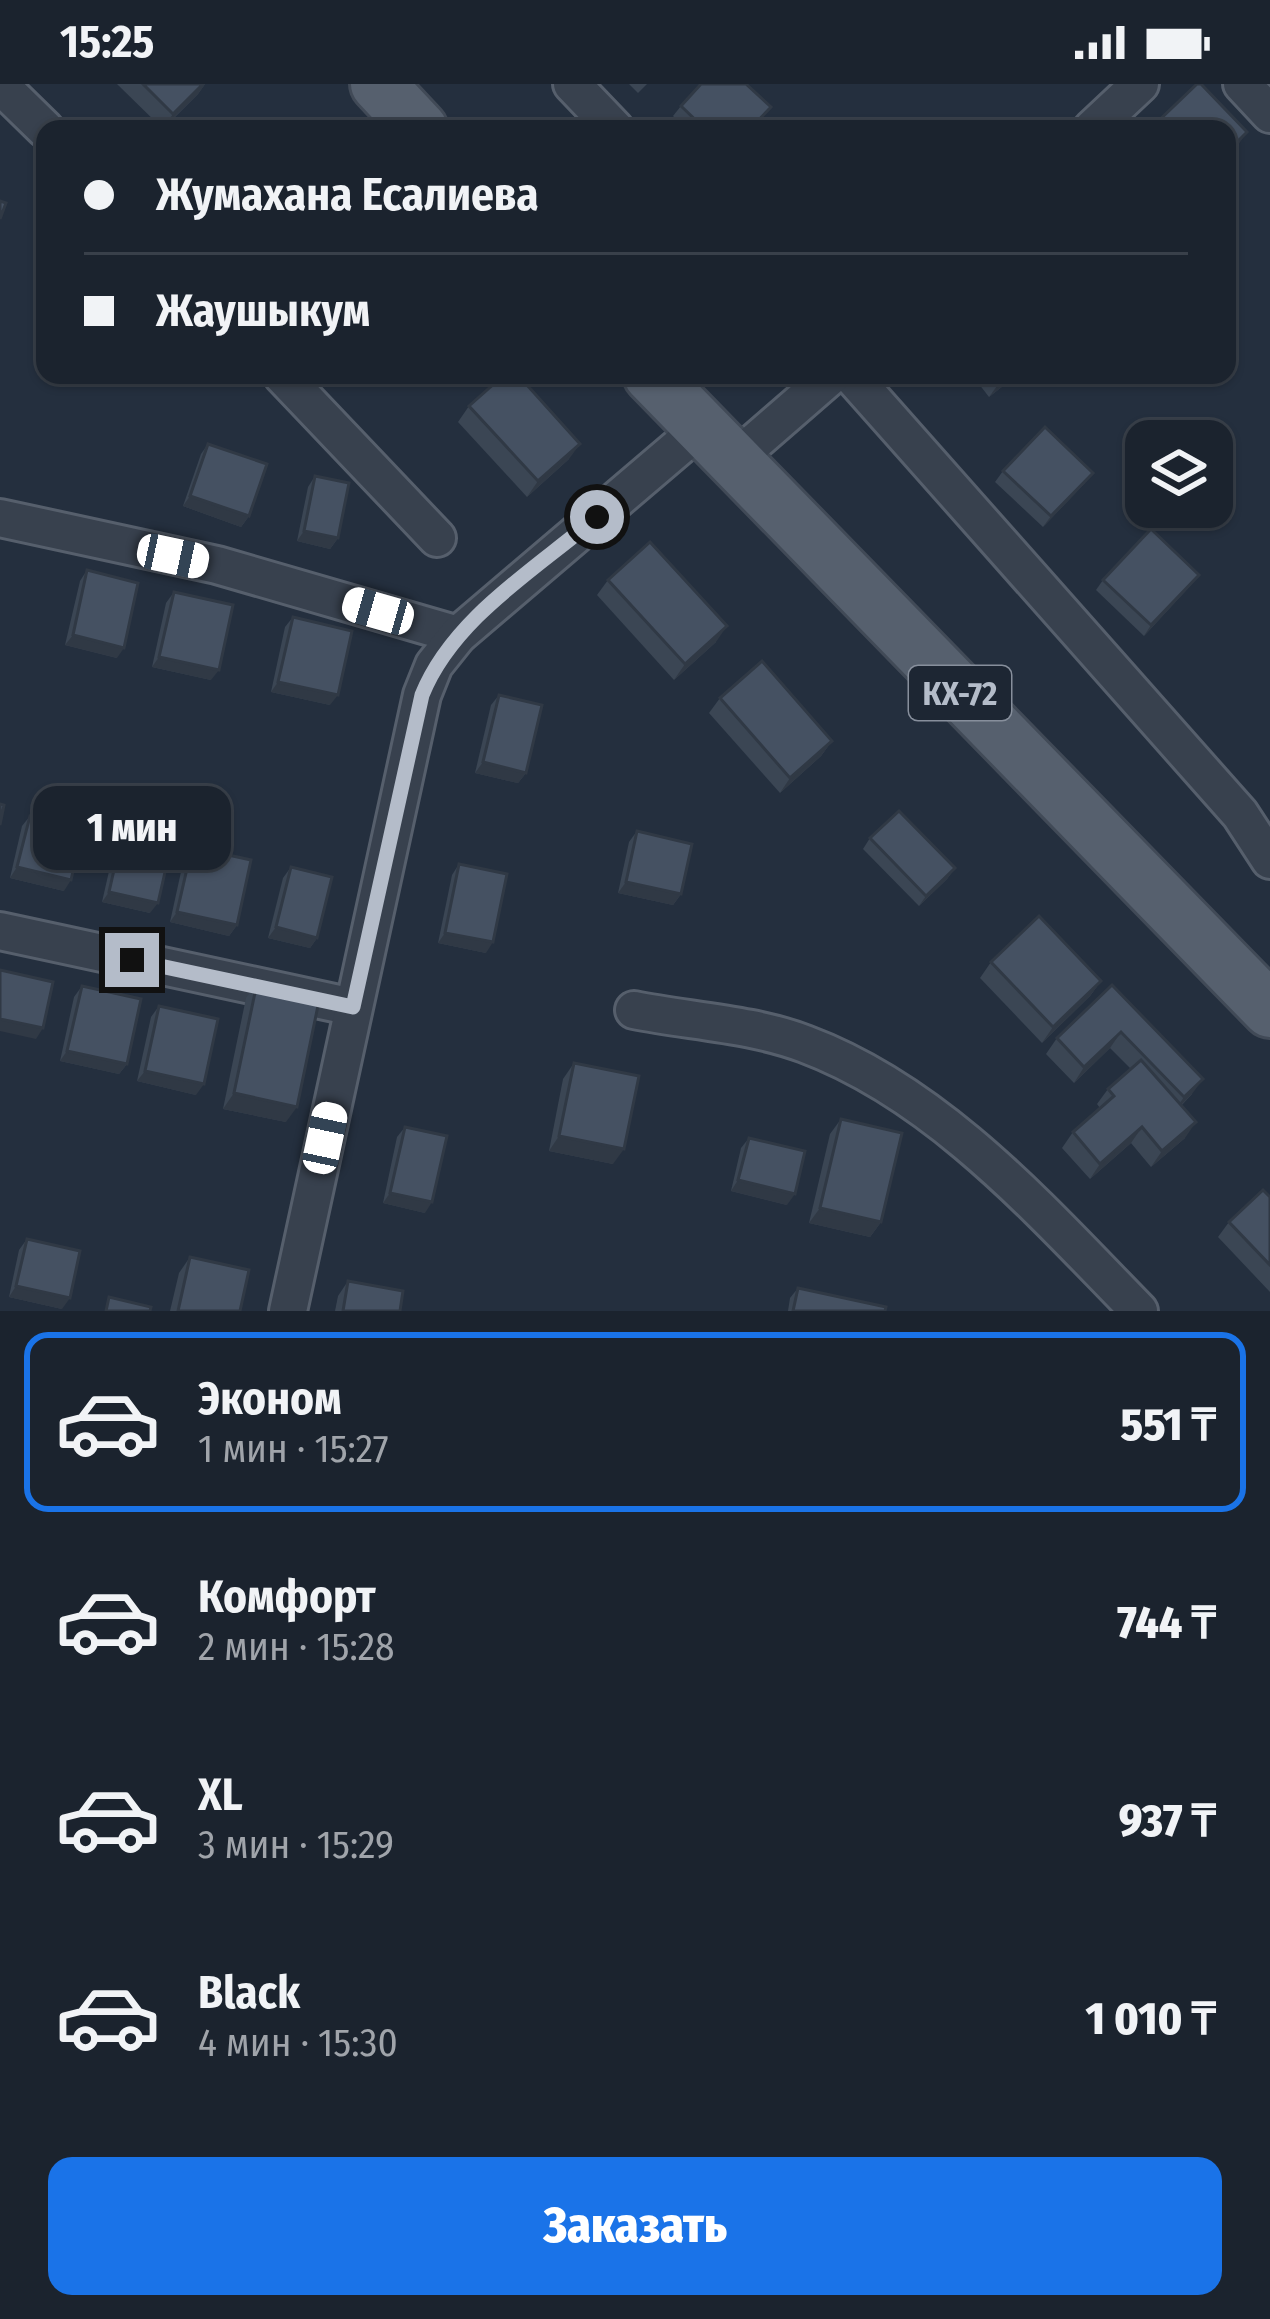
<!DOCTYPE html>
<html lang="ru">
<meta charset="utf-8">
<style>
:root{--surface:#1b232e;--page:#242b36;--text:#f1f3f6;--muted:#a0a4aa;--line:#39404a;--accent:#1a73e8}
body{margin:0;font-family:"Fira Sans Condensed",sans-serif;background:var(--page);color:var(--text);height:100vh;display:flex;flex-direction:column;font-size:45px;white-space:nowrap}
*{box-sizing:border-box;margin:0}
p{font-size:39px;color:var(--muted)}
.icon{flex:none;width:66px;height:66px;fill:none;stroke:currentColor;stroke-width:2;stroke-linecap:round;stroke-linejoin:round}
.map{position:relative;height:1227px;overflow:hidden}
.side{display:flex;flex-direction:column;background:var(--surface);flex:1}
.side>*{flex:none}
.banner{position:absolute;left:36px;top:36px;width:1200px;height:264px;border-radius:24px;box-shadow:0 3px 9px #0004,0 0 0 3px var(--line);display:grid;align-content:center;height:264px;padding:0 48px;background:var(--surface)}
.buttons{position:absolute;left:1125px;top:336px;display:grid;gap:24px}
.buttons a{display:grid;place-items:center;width:108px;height:108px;border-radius:24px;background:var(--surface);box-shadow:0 3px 9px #0004,0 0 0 3px var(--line);font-size:60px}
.end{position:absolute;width:54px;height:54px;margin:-27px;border:15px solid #b4bcc9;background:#111;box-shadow:0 0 0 6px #111}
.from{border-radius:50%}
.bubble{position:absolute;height:84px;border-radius:24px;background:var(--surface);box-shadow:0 3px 9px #0004,0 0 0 3px var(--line);font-size:39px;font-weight:800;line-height:84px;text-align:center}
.car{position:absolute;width:36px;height:72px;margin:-36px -18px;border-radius:15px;box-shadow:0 0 9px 3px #0007;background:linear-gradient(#fff 24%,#345 0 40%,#fff 0 76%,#345 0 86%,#fff 0)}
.banner b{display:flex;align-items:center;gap:42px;height:114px;font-size:45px}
.banner b+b{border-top:3px solid var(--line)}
.banner i{width:30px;height:30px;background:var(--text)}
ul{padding:21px 0 0;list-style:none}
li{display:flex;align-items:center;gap:36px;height:180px;margin:0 24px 18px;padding:0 24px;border:6px solid transparent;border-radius:24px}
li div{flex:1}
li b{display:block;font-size:45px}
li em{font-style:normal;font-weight:800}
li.active{border-color:var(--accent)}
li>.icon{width:108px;height:108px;stroke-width:1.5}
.cta{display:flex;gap:24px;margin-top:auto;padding:24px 48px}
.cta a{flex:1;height:138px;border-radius:24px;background:var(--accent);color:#fff;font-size:48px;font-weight:800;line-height:138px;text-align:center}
.status{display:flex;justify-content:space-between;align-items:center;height:84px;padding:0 60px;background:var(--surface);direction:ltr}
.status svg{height:33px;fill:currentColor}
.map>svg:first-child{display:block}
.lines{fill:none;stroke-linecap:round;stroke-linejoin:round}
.street-casing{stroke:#565f6c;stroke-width:42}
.primary-casing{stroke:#414a57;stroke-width:60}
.street{stroke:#38414e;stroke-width:36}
.primary{stroke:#56606e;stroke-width:54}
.wall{fill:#3b4654}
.shaded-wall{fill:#303945}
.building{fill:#455162;stroke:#303945;stroke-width:3}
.route{stroke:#b4bcc9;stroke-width:15}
.labels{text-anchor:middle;stroke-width:10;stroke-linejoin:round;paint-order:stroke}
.shield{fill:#1d2633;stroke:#878f9c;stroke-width:3}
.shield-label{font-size:33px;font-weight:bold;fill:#b4bcc9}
</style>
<div class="status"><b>15:25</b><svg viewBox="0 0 49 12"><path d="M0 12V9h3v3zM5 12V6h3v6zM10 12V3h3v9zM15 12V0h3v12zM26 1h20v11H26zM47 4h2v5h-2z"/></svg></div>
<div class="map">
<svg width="1270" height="1227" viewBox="0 0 1270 1227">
<rect width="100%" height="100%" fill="#242f3e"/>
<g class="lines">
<g class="street-casing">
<g id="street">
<path d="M 572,0 L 615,45"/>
<path d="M 1242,0 L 1270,30"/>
<path d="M 0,1 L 45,45"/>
<path d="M 1092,45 L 1140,0"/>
<path d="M 282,291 L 437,454"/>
<path d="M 851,291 L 1240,730 L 1270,776"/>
<path d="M 734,376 L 832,291"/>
<path d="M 0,434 L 217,481 L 458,551"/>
<path d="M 0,847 L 353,923"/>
<path d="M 634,926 C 689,937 753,940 805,960 C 939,1010 1042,1128 1139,1227"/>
<path d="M 288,1227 L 422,611 L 434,581 L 458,551 L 701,344"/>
</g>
</g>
<g class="primary-casing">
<g id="primary">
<path d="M 378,0 L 420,45"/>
<path d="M 651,291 L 1270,926"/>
</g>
</g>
<use href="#street" class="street"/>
<use href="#primary" class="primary"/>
</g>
<g class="wall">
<path d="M 117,0 L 205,0 L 198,10 L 163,45 Z"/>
<path d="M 629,0 L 647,0 L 638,9 Z"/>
<path d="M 681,22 L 763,34 L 753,45 L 686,45 L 673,32 Z"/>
<path d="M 972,291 L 1017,291 L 989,313 Z"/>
<path d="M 469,322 L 569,375 L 527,413 L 458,338 Z"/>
<path d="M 208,360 L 249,432 L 241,443 L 183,422 L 201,370 Z"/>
<path d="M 1003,387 L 1085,399 L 1043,443 L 995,398 Z"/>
<path d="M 315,392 L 338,454 L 330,465 L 297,457 L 308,403 Z"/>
<path d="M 87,486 L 117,574 L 65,561 L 80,497 Z"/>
<path d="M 608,496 L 716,558 L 674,596 L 597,511 Z"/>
<path d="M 1103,496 L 1191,501 L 1144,552 L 1096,506 Z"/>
<path d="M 174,508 L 211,596 L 152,583 L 166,519 Z"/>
<path d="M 293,533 L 330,621 L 271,608 L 285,543 Z"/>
<path d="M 499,611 L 526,689 L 518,699 L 475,689 L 491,621 Z"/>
<path d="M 720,614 L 832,657 L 821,672 L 780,709 L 709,629 Z"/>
<path d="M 30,732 L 64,807 L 10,794 L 22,742 Z"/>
<path d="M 126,733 L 150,829 L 102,818 L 119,743 Z"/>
<path d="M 637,747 L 681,810 L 673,821 L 618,809 L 629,758 Z"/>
<path d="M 870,754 L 955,784 L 947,795 L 919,822 L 863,765 Z"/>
<path d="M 192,763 L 237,841 L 229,852 L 170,838 L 184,774 Z"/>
<path d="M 459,780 L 486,869 L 438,859 L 452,791 Z"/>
<path d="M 291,783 L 317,854 L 310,864 L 268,854 L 283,794 Z"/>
<path d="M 991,878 L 1101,897 L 1090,912 L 1042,959 L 980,894 Z"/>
<path d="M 257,899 L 286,1038 L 223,1025 L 246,914 Z"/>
<path d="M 1112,901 L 1192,1010 L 1181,1022 L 1185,1054 L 1151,1083 L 1131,1059 L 1090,1095 L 1062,1064 L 1073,1048 L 1100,1024 L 1097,1020 L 1108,1005 L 1131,985 L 1110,964 L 1074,999 L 1046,970 L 1057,954 Z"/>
<path d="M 82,902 L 127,980 L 119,990 L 60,977 L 74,913 Z"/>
<path d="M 159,922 L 196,1011 L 137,997 L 151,933 Z"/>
<path d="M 574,979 L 613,1080 L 549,1067 L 563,995 Z"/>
<path d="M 841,1035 L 881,1138 L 870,1153 L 809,1139 L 830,1050 Z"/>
<path d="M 405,1043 L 425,1129 L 383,1119 L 397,1053 Z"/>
<path d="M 749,1054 L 787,1121 L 731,1107 L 741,1064 Z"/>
<path d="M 1270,1113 L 1270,1208 L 1218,1153 L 1229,1138 Z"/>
<path d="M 27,1155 L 62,1225 L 9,1213 L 19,1166 Z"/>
<path d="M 190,1173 L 240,1227 L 170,1227 L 179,1189 Z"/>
<path d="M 348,1197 L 400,1227 L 335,1227 L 338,1212 Z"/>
<path d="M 798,1204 L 885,1227 L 788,1227 L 790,1214 Z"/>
</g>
<g class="shaded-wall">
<path d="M 203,0 L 205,0 L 198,10 L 162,45 L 173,30 Z"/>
<path d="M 1247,48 L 1236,64 L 1227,73 L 1227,68 Z"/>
<path d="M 1011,291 L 1017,291 L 989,313 L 997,302 Z"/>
<path d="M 580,360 L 569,375 L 527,413 L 538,397 Z"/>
<path d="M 1093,389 L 1085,399 L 1043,443 L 1051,432 Z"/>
<path d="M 190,412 L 249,432 L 241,443 L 183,422 Z"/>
<path d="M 304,447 L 338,454 L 330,465 L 297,457 Z"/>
<path d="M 1199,491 L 1191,501 L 1144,552 L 1151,541 Z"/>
<path d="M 727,542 L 716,558 L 674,596 L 685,580 Z"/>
<path d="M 73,551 L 124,564 L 117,574 L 65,561 Z"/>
<path d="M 159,573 L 219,586 L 211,596 L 152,583 Z"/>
<path d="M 278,598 L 338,611 L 330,621 L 271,608 Z"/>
<path d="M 832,657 L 821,672 L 780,709 L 790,694 Z"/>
<path d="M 483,678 L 526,689 L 518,699 L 475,689 Z"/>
<path d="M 17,783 L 71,796 L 64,807 L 10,794 Z"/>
<path d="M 955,784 L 947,795 L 919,822 L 926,812 Z"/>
<path d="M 626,798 L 681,810 L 673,821 L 618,809 Z"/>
<path d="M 109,808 L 158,819 L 150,829 L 102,818 Z"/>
<path d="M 177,828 L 237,841 L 229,852 L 170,838 Z"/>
<path d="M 276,843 L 317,854 L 310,864 L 268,854 Z"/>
<path d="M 445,849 L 493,858 L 486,869 L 438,859 Z"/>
<path d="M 1101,897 L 1090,912 L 1042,959 L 1053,943 Z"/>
<path d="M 0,935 L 43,944 L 36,955 L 0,947 Z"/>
<path d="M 1121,948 L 1110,964 L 1074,999 L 1084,983 Z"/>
<path d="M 67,967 L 127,980 L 119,990 L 60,977 Z"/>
<path d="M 145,987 L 204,1000 L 196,1011 L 137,997 Z"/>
<path d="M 1203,995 L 1192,1010 L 1173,1029 L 1184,1013 Z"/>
<path d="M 234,1009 L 297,1023 L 286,1038 L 223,1025 Z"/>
<path d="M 1196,1038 L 1185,1054 L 1151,1083 L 1162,1067 Z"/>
<path d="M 1142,1043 L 1131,1059 L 1090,1095 L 1100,1080 Z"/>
<path d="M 559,1052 L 624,1065 L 613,1080 L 549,1067 Z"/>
<path d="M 738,1096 L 795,1110 L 787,1121 L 731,1107 Z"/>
<path d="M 390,1109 L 432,1118 L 425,1129 L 383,1119 Z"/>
<path d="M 820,1124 L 881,1138 L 870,1153 L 809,1139 Z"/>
<path d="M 16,1202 L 70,1214 L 62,1225 L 9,1213 Z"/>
</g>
<g class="building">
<path d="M 143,0 L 203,0 L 173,30 Z"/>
<path d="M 701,0 L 746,0 L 771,23 L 750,45 L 705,45 L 681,22 Z"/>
<path d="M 1197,0 L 1201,0 L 1247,48 L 1227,68 L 1227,45 L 1150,45 Z"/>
<path d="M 0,117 L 6,119 L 0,135 Z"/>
<path d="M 504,291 L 518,291 L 580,360 L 538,397 L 469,322 Z"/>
<path d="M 988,291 L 1011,291 L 997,302 Z"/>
<path d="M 1045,343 L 1093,389 L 1051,432 L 1003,387 Z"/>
<path d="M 208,360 L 267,380 L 249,432 L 190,412 Z"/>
<path d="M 315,392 L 349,399 L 338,454 L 304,447 Z"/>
<path d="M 1151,445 L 1199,491 L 1151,541 L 1103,496 Z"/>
<path d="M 650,458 L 727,542 L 685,580 L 608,496 Z"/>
<path d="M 87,486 L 138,499 L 124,564 L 73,551 Z"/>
<path d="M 174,508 L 233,521 L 219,586 L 159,573 Z"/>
<path d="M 293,533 L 352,547 L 338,611 L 278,598 Z"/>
<path d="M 762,577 L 832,657 L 790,694 L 720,614 Z"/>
<path d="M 499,611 L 542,621 L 526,689 L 483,678 Z"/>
<path d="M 0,720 L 4,721 L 0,741 Z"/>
<path d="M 899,727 L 955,784 L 926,812 L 870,754 Z"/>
<path d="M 30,732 L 83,745 L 71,796 L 17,783 Z"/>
<path d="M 126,733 L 175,744 L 158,819 L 109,808 Z"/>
<path d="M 637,747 L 692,760 L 681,810 L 626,798 Z"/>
<path d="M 192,763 L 251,776 L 237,841 L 177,828 Z"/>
<path d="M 459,780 L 507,790 L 493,858 L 445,849 Z"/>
<path d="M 291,783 L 332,793 L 317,854 L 276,843 Z"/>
<path d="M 1039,832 L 1101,897 L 1053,943 L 991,878 Z"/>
<path d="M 0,886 L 53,898 L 43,944 L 0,935 Z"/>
<path d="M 257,899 L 320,912 L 297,1023 L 234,1009 Z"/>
<path d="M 1112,901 L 1203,995 L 1184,1013 L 1121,948 L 1084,983 L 1057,954 Z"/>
<path d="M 82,902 L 141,915 L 127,980 L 67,967 Z"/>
<path d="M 159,922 L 218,935 L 204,1000 L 145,987 Z"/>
<path d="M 1141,976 L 1196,1038 L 1162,1067 L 1142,1043 L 1100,1080 L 1073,1048 L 1114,1012 L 1108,1005 Z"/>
<path d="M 574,979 L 639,992 L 624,1065 L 559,1052 Z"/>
<path d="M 841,1035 L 902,1049 L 881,1138 L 820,1124 Z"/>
<path d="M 405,1043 L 447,1052 L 432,1118 L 390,1109 Z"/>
<path d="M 749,1054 L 805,1067 L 795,1110 L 738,1096 Z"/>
<path d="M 1263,1106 L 1270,1113 L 1270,1181 L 1229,1138 Z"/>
<path d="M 27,1155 L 80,1167 L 70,1214 L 16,1202 Z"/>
<path d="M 190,1173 L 249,1186 L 240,1227 L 178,1227 Z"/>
<path d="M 348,1197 L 403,1207 L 400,1227 L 343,1227 Z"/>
<path d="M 798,1204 L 886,1223 L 885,1227 L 793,1227 Z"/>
<path d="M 109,1213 L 151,1223 L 150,1227 L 106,1227 Z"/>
</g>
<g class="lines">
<path class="route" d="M 132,876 L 353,923 L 422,611 C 453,534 536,485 597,433"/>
</g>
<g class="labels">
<rect class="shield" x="909" y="582" width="102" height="54" rx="9"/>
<g class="shield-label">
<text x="960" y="621">КХ-72</text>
</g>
</g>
</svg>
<div class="buttons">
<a><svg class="icon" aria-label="layers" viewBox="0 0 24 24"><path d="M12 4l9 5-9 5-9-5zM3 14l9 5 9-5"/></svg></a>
</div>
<i class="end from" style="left:597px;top:433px"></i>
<i class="end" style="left:132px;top:876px"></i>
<div class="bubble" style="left:33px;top:702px;width:198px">1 мин</div>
<i class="car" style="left:173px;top:472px;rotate:102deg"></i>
<i class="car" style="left:378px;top:527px;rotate:286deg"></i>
<i class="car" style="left:325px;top:1054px;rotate:12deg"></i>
<div class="banner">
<b><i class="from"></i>Жумахана Есалиева</b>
<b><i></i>Жаушыкум</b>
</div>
</div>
<section class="side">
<ul>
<li class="active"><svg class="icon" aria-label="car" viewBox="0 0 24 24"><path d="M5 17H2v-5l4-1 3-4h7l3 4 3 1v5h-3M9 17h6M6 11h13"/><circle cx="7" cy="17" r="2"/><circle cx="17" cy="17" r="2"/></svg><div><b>Эконом</b><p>1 мин · 15:27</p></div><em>551 ₸</em></li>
<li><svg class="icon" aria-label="car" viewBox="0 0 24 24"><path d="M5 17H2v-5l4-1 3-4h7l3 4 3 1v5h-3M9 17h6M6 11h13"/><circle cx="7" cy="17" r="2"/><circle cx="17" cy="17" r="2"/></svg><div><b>Комфорт</b><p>2 мин · 15:28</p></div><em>744 ₸</em></li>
<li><svg class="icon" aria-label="car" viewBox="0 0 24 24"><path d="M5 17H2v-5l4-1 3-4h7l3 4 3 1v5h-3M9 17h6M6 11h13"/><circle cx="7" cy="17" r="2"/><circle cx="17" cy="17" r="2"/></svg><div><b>XL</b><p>3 мин · 15:29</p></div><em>937 ₸</em></li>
<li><svg class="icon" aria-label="car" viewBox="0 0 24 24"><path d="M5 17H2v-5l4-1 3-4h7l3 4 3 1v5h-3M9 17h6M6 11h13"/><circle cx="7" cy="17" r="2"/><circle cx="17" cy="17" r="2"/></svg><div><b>Black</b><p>4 мин · 15:30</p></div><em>1 010 ₸</em></li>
</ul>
<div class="cta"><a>Заказать</a></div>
</section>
